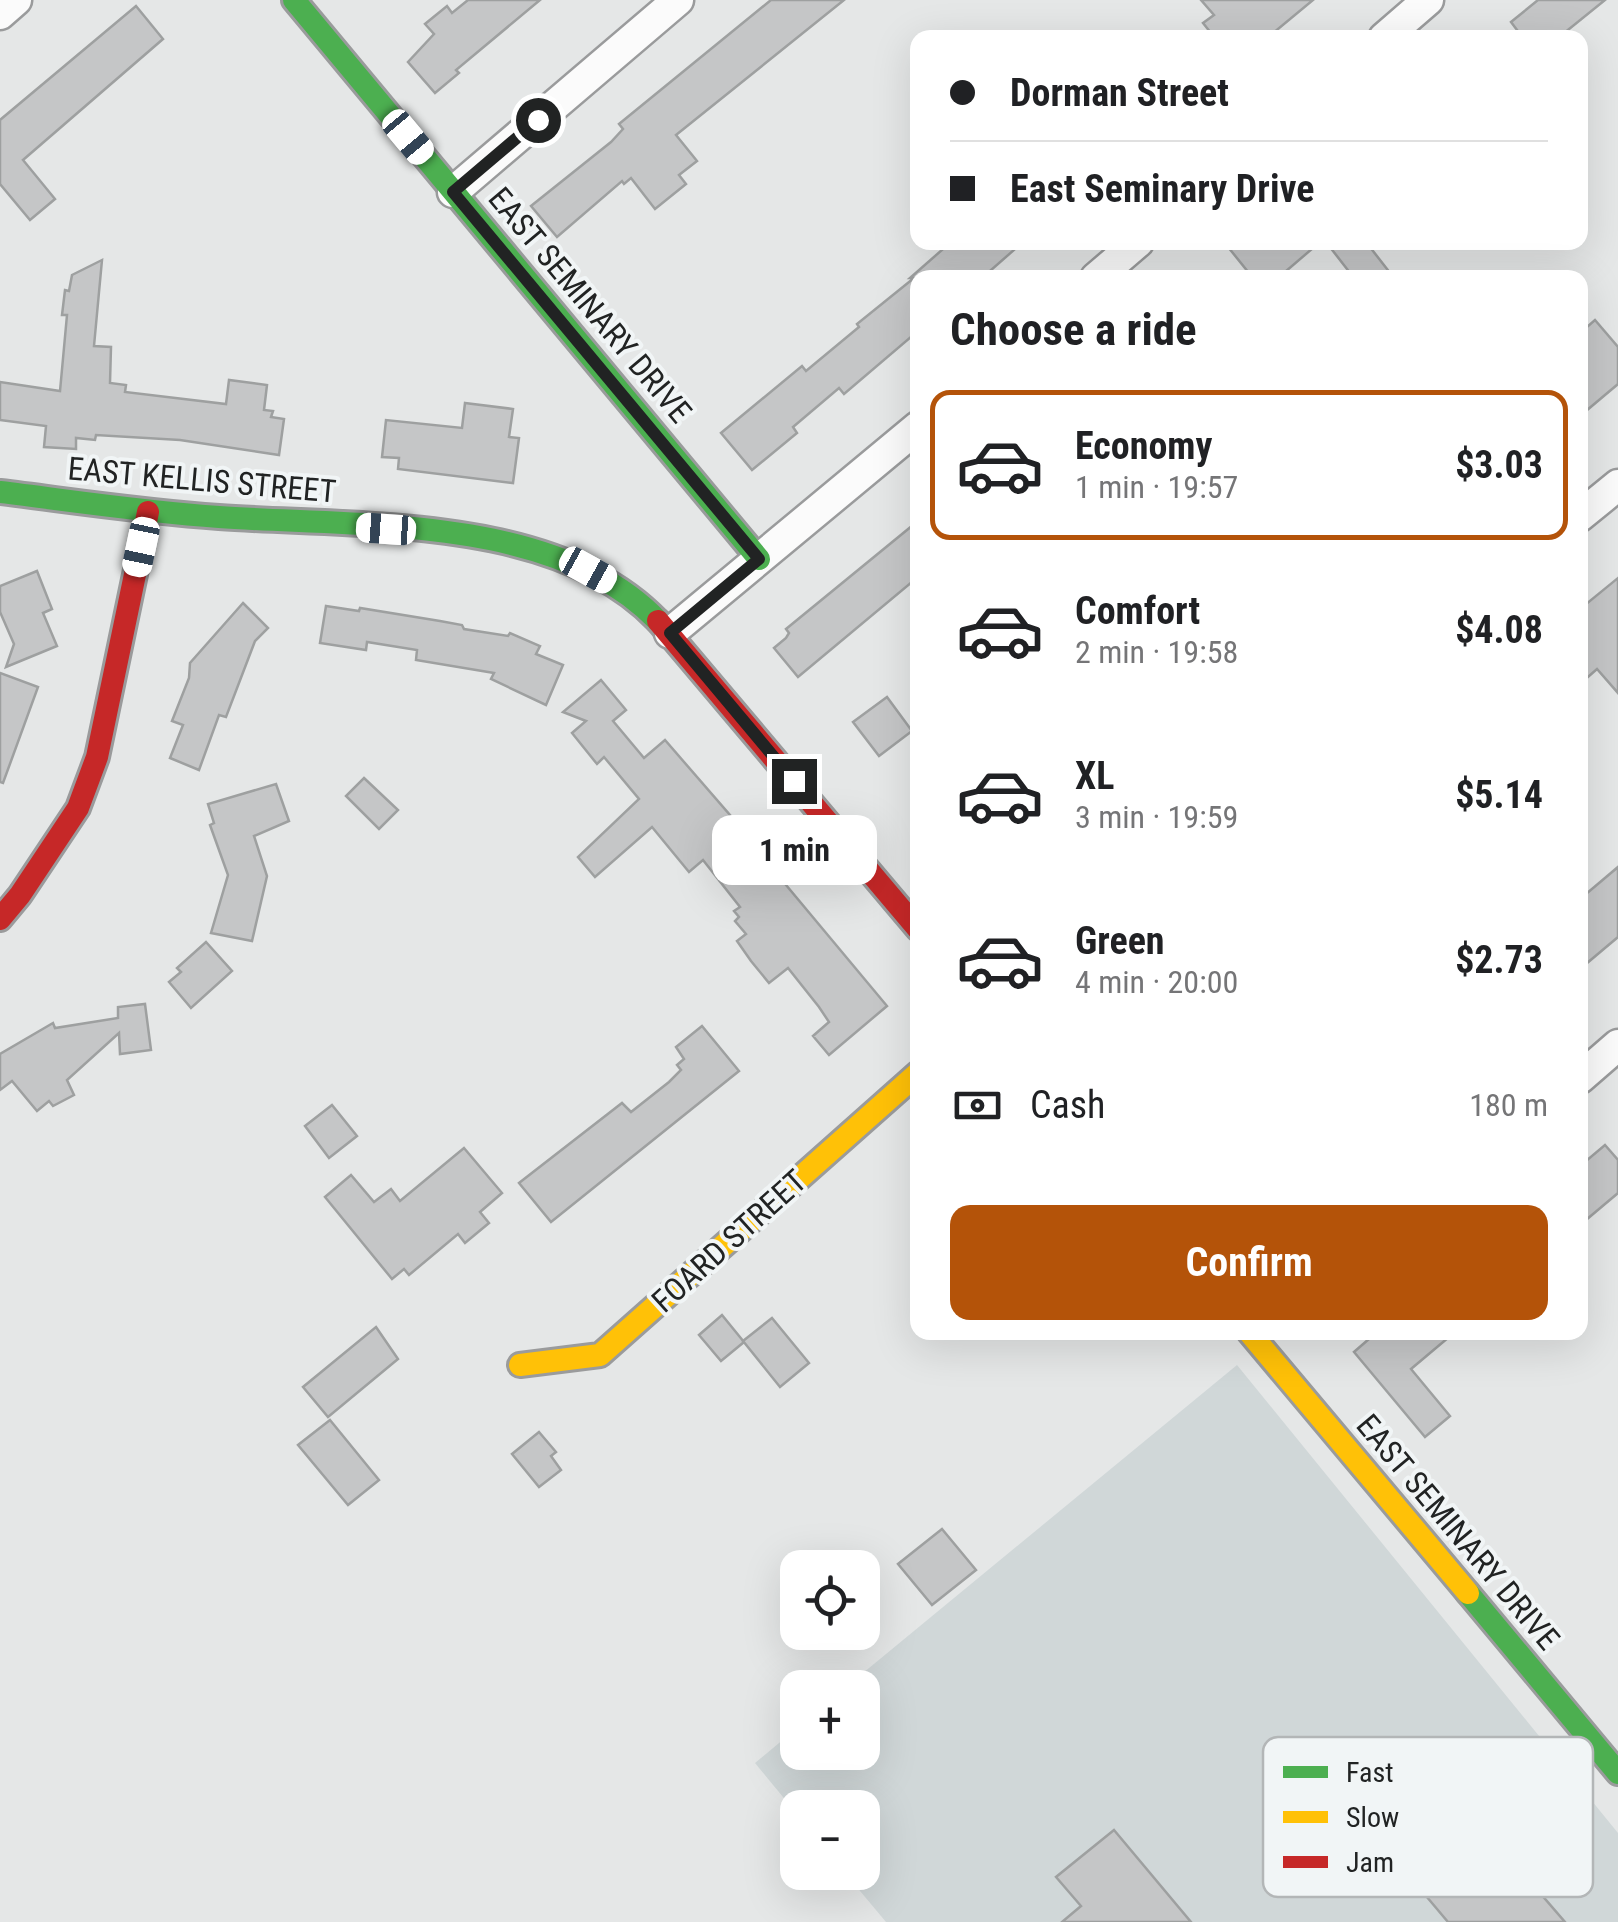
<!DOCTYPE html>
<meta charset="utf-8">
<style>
:root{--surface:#fff;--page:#f6f6f6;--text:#202124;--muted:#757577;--line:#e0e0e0;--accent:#b45309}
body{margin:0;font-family:"Roboto Condensed",sans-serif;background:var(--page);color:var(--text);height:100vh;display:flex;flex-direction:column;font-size:38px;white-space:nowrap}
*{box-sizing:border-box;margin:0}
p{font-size:32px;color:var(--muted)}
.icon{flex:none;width:55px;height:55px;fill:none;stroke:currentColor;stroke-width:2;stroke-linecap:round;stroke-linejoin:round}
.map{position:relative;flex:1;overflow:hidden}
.side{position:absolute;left:910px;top:270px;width:678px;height:1070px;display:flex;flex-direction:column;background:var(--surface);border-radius:20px;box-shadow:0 10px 40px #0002}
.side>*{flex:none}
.hud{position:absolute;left:910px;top:30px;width:678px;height:220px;border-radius:20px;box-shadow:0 10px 40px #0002;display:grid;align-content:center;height:220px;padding:0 40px;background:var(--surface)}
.buttons{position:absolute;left:780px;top:1550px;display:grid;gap:20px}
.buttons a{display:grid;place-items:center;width:100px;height:100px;border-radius:20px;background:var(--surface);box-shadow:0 10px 40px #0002;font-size:50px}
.end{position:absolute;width:45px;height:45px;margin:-22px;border:12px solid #212323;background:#fff;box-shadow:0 0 0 5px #fff}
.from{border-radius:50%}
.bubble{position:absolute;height:70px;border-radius:20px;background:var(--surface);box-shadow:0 10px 40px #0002;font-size:32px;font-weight:700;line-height:70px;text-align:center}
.car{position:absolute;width:30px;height:60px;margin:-30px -15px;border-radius:12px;box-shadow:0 0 8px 2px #0007;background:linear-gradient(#fff 24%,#345 0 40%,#fff 0 76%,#345 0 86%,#fff 0)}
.hud b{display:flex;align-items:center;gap:35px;height:95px;font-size:38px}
.hud b+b{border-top:2px solid var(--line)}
.hud i{width:25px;height:25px;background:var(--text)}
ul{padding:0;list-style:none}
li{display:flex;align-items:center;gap:30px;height:150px;margin:0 20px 15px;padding:0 20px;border:5px solid transparent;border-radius:20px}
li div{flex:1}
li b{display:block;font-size:38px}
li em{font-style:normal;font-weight:700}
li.current{border-color:var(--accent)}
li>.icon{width:90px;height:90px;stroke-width:1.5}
h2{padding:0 40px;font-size:45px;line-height:120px}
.pay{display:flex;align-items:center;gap:25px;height:110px;padding:0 40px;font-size:38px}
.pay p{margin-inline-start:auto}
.button{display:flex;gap:20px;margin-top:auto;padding:20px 40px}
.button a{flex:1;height:115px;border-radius:20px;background:var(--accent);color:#fff;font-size:40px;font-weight:700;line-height:115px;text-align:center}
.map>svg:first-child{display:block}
.built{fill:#d0d7d8}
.building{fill:#c5c6c7;stroke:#9ea0a0;stroke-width:2.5}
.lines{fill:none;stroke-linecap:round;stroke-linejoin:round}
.street-casing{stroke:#9a9b9c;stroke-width:35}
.fast-casing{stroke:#9a9b9c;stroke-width:28}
.slow-casing{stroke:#9a9b9c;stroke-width:28}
.jam-casing{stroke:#9a9b9c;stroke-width:28}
.street{stroke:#fbfbfb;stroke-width:30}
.fast{stroke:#4caf50;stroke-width:22}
.slow{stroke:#ffc107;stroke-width:22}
.jam{stroke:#c62828;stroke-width:22}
.route{stroke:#212323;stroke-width:12}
.labels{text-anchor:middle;stroke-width:8;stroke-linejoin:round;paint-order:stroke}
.street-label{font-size:32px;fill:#212323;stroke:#f1f5f6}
.key{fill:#f1f5f6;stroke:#b3b6b7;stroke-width:2.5}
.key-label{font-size:28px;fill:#212323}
</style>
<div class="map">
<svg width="1618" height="1922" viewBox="0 0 1618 1922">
<rect width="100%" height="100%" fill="#e5e7e7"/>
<path class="built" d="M 1237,1365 L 1618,1833 L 1618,1922 L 886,1922 L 845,1873 L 862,1872 L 862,1808 L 798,1808 L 797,1814 L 755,1763 L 797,1728 L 798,1752 L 862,1752 L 862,1688 L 846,1687 Z"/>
<g class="building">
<path d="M 468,0 L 540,0 L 456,70 L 459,73 L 435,93 L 408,62 L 434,34 L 425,24 L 447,6 L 452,13 Z"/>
<path d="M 771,0 L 844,0 L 676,135 L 697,161 L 679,175 L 686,184 L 655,209 L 631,178 L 624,184 L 622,181 L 557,237 L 531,206 L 611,142 L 623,129 L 619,124 Z"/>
<path d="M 1201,0 L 1313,0 L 1267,38 L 1215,38 L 1203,23 L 1214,15 Z"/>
<path d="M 1538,0 L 1605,0 L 1558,38 L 1523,38 L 1511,22 Z"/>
<path d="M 136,6 L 163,39 L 23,160 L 55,199 L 30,220 L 0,184 L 0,120 Z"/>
<path d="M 951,242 L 1023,242 L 982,278 L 918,278 L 918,331 L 844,394 L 839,388 L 793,427 L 797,433 L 752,470 L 721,433 L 802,366 L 806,371 L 859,327 L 857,324 L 914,278 L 910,278 Z"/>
<path d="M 1224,242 L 1320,242 L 1278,278 L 1253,278 Z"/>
<path d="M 1326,242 L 1366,242 L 1394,278 L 1354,278 Z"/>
<path d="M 102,260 L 94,346 L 111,347 L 110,383 L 126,385 L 125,392 L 226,404 L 229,380 L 267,385 L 264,410 L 273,411 L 271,417 L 284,419 L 279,455 L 180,440 L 96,435 L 95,440 L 76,438 L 76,449 L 44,447 L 46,426 L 0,420 L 0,382 L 60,391 L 67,315 L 62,315 L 65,290 L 69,291 L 72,275 Z"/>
<path d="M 1595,320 L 1618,347 L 1618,384 L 1580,416 L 1580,333 Z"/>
<path d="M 465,403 L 513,409 L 509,437 L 519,438 L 513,483 L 398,469 L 399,458 L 382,457 L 386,420 L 462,428 Z"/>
<path d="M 918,521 L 918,577 L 798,677 L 774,648 L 786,638 L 789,633 L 786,629 Z"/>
<path d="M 37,571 L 52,609 L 43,613 L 57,646 L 6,667 L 14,644 L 0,612 L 0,586 Z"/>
<path d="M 1618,578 L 1618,693 L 1597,669 L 1580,684 L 1580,609 Z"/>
<path d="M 243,603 L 268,628 L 255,641 L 226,717 L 219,715 L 199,770 L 170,758 L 183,725 L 172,721 L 189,678 L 190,663 Z"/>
<path d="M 326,606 L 359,611 L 360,608 L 440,621 L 462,625 L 464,629 L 508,636 L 510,633 L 540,646 L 536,654 L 563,665 L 546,705 L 491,679 L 494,673 L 416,660 L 417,650 L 367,642 L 366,650 L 320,643 Z"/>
<path d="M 0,673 L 38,687 L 3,783 L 0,782 Z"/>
<path d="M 601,680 L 626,710 L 613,721 L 644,758 L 665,740 L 736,822 L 724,833 L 755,870 L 766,861 L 887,1006 L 829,1055 L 813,1036 L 829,1022 L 819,1007 L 788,968 L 769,983 L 751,961 L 737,941 L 746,934 L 735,921 L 739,917 L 734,911 L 740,907 L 703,860 L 689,872 L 652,827 L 595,877 L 578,857 L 639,799 L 604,757 L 597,764 L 572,733 L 586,721 L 563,712 Z"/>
<path d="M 887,697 L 912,731 L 879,756 L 853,722 Z"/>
<path d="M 364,778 L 398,810 L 379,829 L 346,796 Z"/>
<path d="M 276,784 L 289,821 L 254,836 L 267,876 L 252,941 L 211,933 L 228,875 L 210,825 L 214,823 L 208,804 Z"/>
<path d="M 1618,867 L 1618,937 L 1580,969 L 1580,899 Z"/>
<path d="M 206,942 L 232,971 L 191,1008 L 169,982 L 181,972 L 177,968 Z"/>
<path d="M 145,1004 L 151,1050 L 120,1054 L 119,1033 L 67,1080 L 74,1095 L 53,1106 L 49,1101 L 37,1111 L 12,1081 L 0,1090 L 0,1054 L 53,1023 L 55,1028 L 118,1018 L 118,1007 Z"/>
<path d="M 702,1026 L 739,1071 L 551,1222 L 519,1183 L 622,1103 L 631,1112 L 669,1082 L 681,1070 L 677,1065 L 684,1059 L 676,1047 Z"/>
<path d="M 332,1105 L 357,1136 L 329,1158 L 305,1126 Z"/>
<path d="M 1605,1145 L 1618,1160 L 1618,1193 L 1580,1225 L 1580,1166 Z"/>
<path d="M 464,1148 L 502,1193 L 480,1212 L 489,1223 L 465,1243 L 458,1234 L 409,1275 L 404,1269 L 392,1279 L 325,1197 L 351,1175 L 374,1202 L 391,1189 L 400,1201 Z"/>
<path d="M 722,1315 L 744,1342 L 721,1361 L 699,1335 Z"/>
<path d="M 772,1318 L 809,1363 L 780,1387 L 743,1341 Z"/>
<path d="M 376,1327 L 398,1359 L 328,1417 L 303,1387 Z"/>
<path d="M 1377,1332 L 1455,1332 L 1411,1369 L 1450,1416 L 1425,1437 L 1354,1352 Z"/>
<path d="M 330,1420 L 379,1480 L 348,1505 L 298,1445 Z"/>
<path d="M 539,1432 L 556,1452 L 551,1456 L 561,1470 L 539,1487 L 512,1454 Z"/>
<path d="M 942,1529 L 976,1570 L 932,1605 L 898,1564 Z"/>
<path d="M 1496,1772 L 1555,1842 L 1521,1871 L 1565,1922 L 1448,1922 L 1394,1858 Z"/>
<path d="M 1114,1830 L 1191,1922 L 1062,1922 L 1081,1906 L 1056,1877 Z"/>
</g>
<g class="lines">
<g class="street-casing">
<g id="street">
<path d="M 0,14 L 16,0"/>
<path d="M 1384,38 L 1428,0"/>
<path d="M 453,192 L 678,0"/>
<path d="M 1096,278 L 1138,242"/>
<path d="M 1580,516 L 1618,485"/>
<path d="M 670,633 L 918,427"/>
<path d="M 1580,1078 L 1618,1045"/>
</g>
</g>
<g class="fast-casing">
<g id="fast">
<path d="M 294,0 L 759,559"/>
<path d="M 0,492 C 73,501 145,512 219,517 C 357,527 556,514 658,621"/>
<path d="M 1468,1593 L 1618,1773"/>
</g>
</g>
<g class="slow-casing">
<g id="slow">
<path d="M 1249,1332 L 1468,1593"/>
<path d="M 520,1365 L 600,1355 L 918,1073"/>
</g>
</g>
<g class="jam-casing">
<g id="jam">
<path d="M 658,621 L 918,929"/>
<path d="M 0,919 L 20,895 L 78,808 L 97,757 L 148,512"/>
</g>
</g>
<use href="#street" class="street"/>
<use href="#fast" class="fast"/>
<use href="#slow" class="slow"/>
<use href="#jam" class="jam"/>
</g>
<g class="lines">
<path class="route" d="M 538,120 L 453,192 L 759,559 L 670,633 L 794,781"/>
</g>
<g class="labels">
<g class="street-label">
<text transform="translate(590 305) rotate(50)" y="11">EAST SEMINARY DRIVE</text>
<text transform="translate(202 480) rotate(5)" y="11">EAST KELLIS STREET</text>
<text transform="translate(729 1241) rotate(-42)" y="11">FOARD STREET</text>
<text transform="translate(1458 1532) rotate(50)" y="11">EAST SEMINARY DRIVE</text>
</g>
</g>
<rect x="1263" y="1737" width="330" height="160" rx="15" class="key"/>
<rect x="1283" y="1766" width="45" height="12" fill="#4caf50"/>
<rect x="1283" y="1811" width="45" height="12" fill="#ffc107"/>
<rect x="1283" y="1856" width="45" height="12" fill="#c62828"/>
<g class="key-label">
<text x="1346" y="1782">Fast</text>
<text x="1346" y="1827">Slow</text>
<text x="1346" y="1872">Jam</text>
</g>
</svg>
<div class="buttons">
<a><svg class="icon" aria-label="locate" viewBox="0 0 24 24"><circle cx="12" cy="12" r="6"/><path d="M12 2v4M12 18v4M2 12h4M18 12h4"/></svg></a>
<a>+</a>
<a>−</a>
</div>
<i class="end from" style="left:538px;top:120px"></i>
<i class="end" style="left:794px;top:781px"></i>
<div class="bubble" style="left:712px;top:815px;width:165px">1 min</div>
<i class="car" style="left:408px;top:137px;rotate:140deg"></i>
<i class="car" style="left:386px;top:529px;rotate:274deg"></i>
<i class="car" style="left:141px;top:547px;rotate:192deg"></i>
<i class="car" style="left:588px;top:570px;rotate:119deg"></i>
<div class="hud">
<b><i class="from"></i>Dorman Street</b>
<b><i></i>East Seminary Drive</b>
</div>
<section class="side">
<h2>Choose a ride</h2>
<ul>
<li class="current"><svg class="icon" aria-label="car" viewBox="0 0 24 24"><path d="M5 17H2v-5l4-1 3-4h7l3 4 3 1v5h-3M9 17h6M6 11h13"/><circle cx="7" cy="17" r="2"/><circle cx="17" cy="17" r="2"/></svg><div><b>Economy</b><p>1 min · 19:57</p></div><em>$3.03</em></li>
<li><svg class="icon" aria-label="car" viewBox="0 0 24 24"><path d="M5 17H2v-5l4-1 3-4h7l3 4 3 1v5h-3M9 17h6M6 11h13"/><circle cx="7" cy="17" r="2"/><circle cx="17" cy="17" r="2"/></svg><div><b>Comfort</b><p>2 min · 19:58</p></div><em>$4.08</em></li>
<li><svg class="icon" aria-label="car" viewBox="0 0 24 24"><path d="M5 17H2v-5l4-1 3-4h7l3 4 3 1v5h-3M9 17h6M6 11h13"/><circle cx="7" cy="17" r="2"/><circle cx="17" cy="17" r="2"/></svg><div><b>XL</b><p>3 min · 19:59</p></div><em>$5.14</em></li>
<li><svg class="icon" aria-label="car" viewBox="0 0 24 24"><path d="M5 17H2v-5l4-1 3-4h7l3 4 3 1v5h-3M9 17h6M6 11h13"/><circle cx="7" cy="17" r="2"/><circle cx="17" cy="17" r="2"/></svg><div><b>Green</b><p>4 min · 20:00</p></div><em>$2.73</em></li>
</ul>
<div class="pay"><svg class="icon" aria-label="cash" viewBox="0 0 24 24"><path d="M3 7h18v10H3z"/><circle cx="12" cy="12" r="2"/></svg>Cash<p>180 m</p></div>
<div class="button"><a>Confirm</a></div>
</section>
</div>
